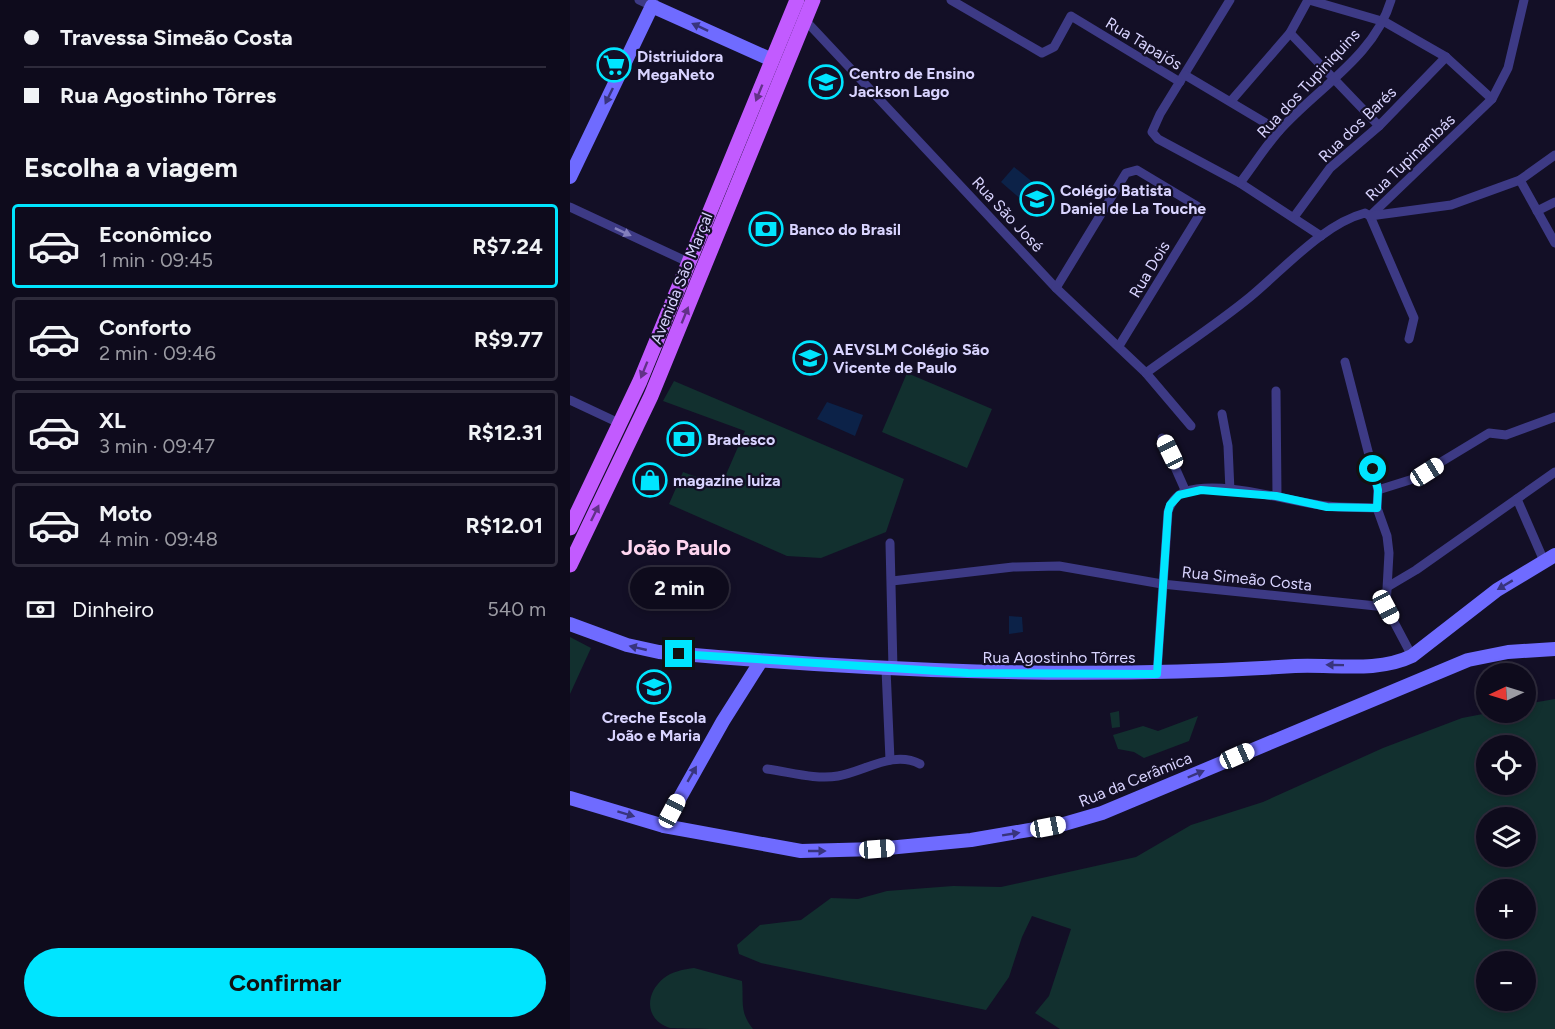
<!DOCTYPE html>
<html lang="pt">
<meta charset="utf-8">
<style>
:root{--surface:#0e0b1c;--page:#171425;--text:#f1f3f6;--muted:#9b9ba3;--line:#2e2b3b;--accent:#00e5ff}
body{margin:0;font-family:Figtree,sans-serif;background:var(--page);color:var(--text);height:100vh;display:flex;flex-direction:column;font-size:22px;white-space:nowrap}
*{box-sizing:border-box;margin:0}
p{font-size:20px;color:var(--muted)}
.icon{flex:none;width:33px;height:33px;fill:none;stroke:currentColor;stroke-width:2;stroke-linecap:round;stroke-linejoin:round}
.map{position:relative;flex:1;overflow:hidden}
.drawer{display:flex;flex-direction:column;background:var(--surface);width:570px}
.drawer>*{flex:none}
.guide{display:grid;align-content:center;height:132px;padding:0 24px;background:var(--surface)}
.needle{width:39px;rotate:266deg}
.buttons{position:absolute;left:906px;top:663px;display:grid;gap:12px}
.buttons a{display:grid;place-items:center;width:60px;height:60px;border-radius:50%;background:var(--surface);box-shadow:0 3px 9px #0003,0 0 0 2px var(--line);font-size:30px}
.end{position:absolute;width:27px;height:27px;margin:-14px;border:8px solid #00e5ff;background:#111;box-shadow:0 0 0 3px #111}
.from{border-radius:50%}
.bubble{position:absolute;height:42px;border-radius:21px;background:var(--surface);box-shadow:0 3px 9px #0003,0 0 0 2px var(--line);font-size:20px;font-weight:700;line-height:42px;text-align:center}
.car{position:absolute;width:18px;height:36px;margin:-18px -9px;border-radius:8px;box-shadow:0 0 4px 2px #0007;background:linear-gradient(#fff 24%,#345 0 40%,#fff 0 76%,#345 0 86%,#fff 0)}
.guide b{display:flex;align-items:center;gap:21px;height:57px;font-size:22px}
.guide b+b{border-top:2px solid var(--line)}
.guide i{width:15px;height:15px;background:var(--text)}
ul{padding:0;list-style:none}
li{display:flex;align-items:center;gap:18px;height:84px;margin:0 12px 9px;padding:0 12px;border:3px solid var(--line);border-radius:6px}
li div{flex:1}
li b{display:block;font-size:22px}
li em{font-style:normal;font-weight:700}
li.on{border-color:var(--accent)}
li>.icon{width:54px;height:54px;stroke-width:1.5}
h2{padding:0 24px;font-size:27px;line-height:72px}
.pay{display:flex;align-items:center;gap:15px;height:66px;padding:0 24px;font-size:22px}
.pay p{margin-inline-start:auto}
.action{display:flex;gap:12px;margin-top:auto;padding:12px 24px}
.action a{flex:1;height:69px;border-radius:36px;background:var(--accent);color:#111;font-size:24px;font-weight:700;line-height:69px;text-align:center}
main{display:flex;flex:1;min-height:0}
.map>svg:first-child{display:block}
.green{fill:#12302f;fill-rule:evenodd}
.water{fill:#0c2248}
.lines{fill:none;stroke-linecap:round;stroke-linejoin:round}
.street{stroke:#3d3a85;stroke-width:9}
.secondary{stroke:#6f6bff;stroke-width:14}
.primary{stroke:#c25bff;stroke-width:15}
.oneway{fill:#38347d}
.oneway2{fill:#623188}
.oneway3{fill:#837fbc}
.route{stroke:#00e5ff;stroke-width:8}
.labels{text-anchor:middle;stroke-width:4.5;stroke-linejoin:round;paint-order:stroke}
.street-label{font-size:16px;fill:#d9d4ff;stroke:#130f26}
.poi-label{font-size:16px;font-weight:bold;fill:#d9d4ff;stroke:#130f26;text-anchor:start}
.district-label{font-size:22px;font-weight:bold;fill:#ffd6f0;stroke:#130f26}
</style>
<main>
<section class="drawer">
<div class="guide">
<b><i class="from"></i>Travessa Simeão Costa</b>
<b><i></i>Rua Agostinho Tôrres</b>
</div>
<h2>Escolha a viagem</h2>
<ul>
<li class="on"><svg class="icon" aria-label="car" viewBox="0 0 24 24"><path d="M5 17H2v-5l4-1 3-4h7l3 4 3 1v5h-3M9 17h6M6 11h13"/><circle cx="7" cy="17" r="2"/><circle cx="17" cy="17" r="2"/></svg><div><b>Econômico</b><p>1 min · 09:45</p></div><em>R$7.24</em></li>
<li><svg class="icon" aria-label="car" viewBox="0 0 24 24"><path d="M5 17H2v-5l4-1 3-4h7l3 4 3 1v5h-3M9 17h6M6 11h13"/><circle cx="7" cy="17" r="2"/><circle cx="17" cy="17" r="2"/></svg><div><b>Conforto</b><p>2 min · 09:46</p></div><em>R$9.77</em></li>
<li><svg class="icon" aria-label="car" viewBox="0 0 24 24"><path d="M5 17H2v-5l4-1 3-4h7l3 4 3 1v5h-3M9 17h6M6 11h13"/><circle cx="7" cy="17" r="2"/><circle cx="17" cy="17" r="2"/></svg><div><b>XL</b><p>3 min · 09:47</p></div><em>R$12.31</em></li>
<li><svg class="icon" aria-label="car" viewBox="0 0 24 24"><path d="M5 17H2v-5l4-1 3-4h7l3 4 3 1v5h-3M9 17h6M6 11h13"/><circle cx="7" cy="17" r="2"/><circle cx="17" cy="17" r="2"/></svg><div><b>Moto</b><p>4 min · 09:48</p></div><em>R$12.01</em></li>
</ul>
<div class="pay"><svg class="icon" aria-label="cash" viewBox="0 0 24 24"><path d="M3 7h18v10H3z"/><circle cx="12" cy="12" r="2"/></svg>Dinheiro<p>540 m</p></div>
<div class="action"><a>Confirmar</a></div>
</section>
<div class="map">
<svg width="985" height="1029" viewBox="0 0 985 1029">
<rect width="100%" height="100%" fill="#130f26"/>
<g class="green">
<path d="M 337,373 L 422,409 L 397,468 L 312,432 Z"/>
<path d="M 104,381 L 334,479 L 316,532 L 251,558 L 217,556 L 99,504 L 113,472 L 151,486 L 175,431 L 93,401 Z"/>
<path d="M 0,637 L 21,648 L 0,694 Z"/>
<path d="M 985,699 L 985,1029 L 490,1029 L 465,1013 L 479,996 L 501,929 L 462,916 L 452,937 L 439,977 L 416,1010 L 191,963 L 169,954 L 167,945 L 190,925 L 231,920 L 261,898 L 288,899 L 317,891 L 383,886 L 431,887 L 566,857 L 621,825 L 693,802 L 813,748 L 892,718 L 918,713 L 956,712 L 956,704 ZM 916,746 L 956,746 L 956,784 L 916,784 ZM 916,818 L 956,818 L 956,856 L 916,856 ZM 916,890 L 956,890 L 956,928 L 916,928 ZM 916,962 L 956,962 L 956,1000 L 916,1000 Z"/>
<path d="M 549,711 L 550,727 L 542,728 L 540,713 Z"/>
<path d="M 628,716 L 619,741 L 574,758 L 564,752 L 548,749 L 543,735 L 573,726 L 588,731 Z"/>
<path d="M 124,968 L 172,981 C 174,1001 169,1012 183,1029 C 164,1029 115,1029 100,1028 C 75,1020 74,994 94,978 C 101,972 114,969 124,968 Z"/>
</g>
<g class="water">
<path d="M 444,167 L 481,197 L 468,214 L 431,182 Z"/>
<path d="M 257,402 L 293,415 L 285,436 L 247,419 Z"/>
<path d="M 439,616 L 452,617 L 453,632 L 439,634 Z"/>
</g>
<g class="lines">
<g class="street">
<path d="M 69,0 L 82,6 L 84,2"/>
<path d="M 381,0 L 472,53 L 484,47 L 501,16 L 610,82"/>
<path d="M 660,0 L 590,114 L 582,132 L 588,139 L 670,183 L 751,236"/>
<path d="M 739,0 L 815,22 L 876,57 L 922,99"/>
<path d="M 235,20 L 486,288 L 576,373 L 621,426"/>
<path d="M 720,33 L 809,126"/>
<path d="M 615,75 L 709,131"/>
<path d="M 661,101 L 720,33 L 738,0"/>
<path d="M 950,180 L 985,243"/>
<path d="M 670,183 C 683,166 695,147 709,131 C 746,89 805,56 821,0"/>
<path d="M 0,207 L 120,263"/>
<path d="M 967,211 L 985,202"/>
<path d="M 800,216 L 922,99 L 938,68 L 954,0"/>
<path d="M 800,216 L 844,318 L 839,339"/>
<path d="M 724,217 L 760,168 L 809,126 L 876,57"/>
<path d="M 486,288 L 556,173 L 567,170 L 627,206 L 630,212 L 628,217 L 549,346"/>
<path d="M 775,362 L 808,490 L 807,508 L 817,536 L 819,553 L 816,607 L 842,656"/>
<path d="M 576,373 C 610,348 647,324 680,297 C 713,270 753,224 795,213 L 800,216 L 881,205 L 950,180 L 985,155"/>
<path d="M 706,391 L 707,496"/>
<path d="M 0,400 L 51,424"/>
<path d="M 652,414 L 658,446 L 660,491"/>
<path d="M 592,438 L 616,492"/>
<path d="M 808,490 L 843,479 L 919,433 L 936,435 L 985,417"/>
<path d="M 947,499 L 974,561"/>
<path d="M 320,543 L 323,669"/>
<path d="M 322,581 L 443,567 L 489,566 L 592,584 L 816,607"/>
<path d="M 819,586 L 846,570 L 985,472"/>
<path d="M 316,669 L 320,760"/>
<path d="M 587,673 L 598,512 C 600,504 606,495 615,492 C 650,479 720,502 757,506 C 773,508 791,507 807,508"/>
<path d="M 197,769 C 220,772 246,780 268,776 C 296,771 323,750 350,764"/>
</g>
<g class="secondary">
<path d="M 0,177 L 82,6 L 202,60"/>
<path d="M 0,624 L 57,645 L 89,652 C 301,671 512,680 725,666 C 763,664 807,673 842,656 L 927,590 L 985,555"/>
<path d="M 0,798 L 94,826 L 231,851 L 307,849 L 401,840 L 494,824 L 532,813 L 898,660 L 938,652 L 985,649"/>
<path d="M 94,826 L 153,721 L 191,661"/>
</g>
<g class="primary">
<path d="M 0,528 L 70,381 L 227,0"/>
<path d="M 0,565 L 81,396 L 243,0"/>
</g>
</g>
<defs><path id="oneway-solid" d="M-6-.8H1V-3.2L6.5 0L1 3.2V.8H-6Z" transform="scale(1.5)"/></defs>
<g class="oneway">
<use href="#oneway-solid" transform="translate(130 27) rotate(-155)"/>
<use href="#oneway-solid" transform="translate(39 96) rotate(116)"/>
<use href="#oneway-solid" transform="translate(935 585) rotate(149)"/>
<use href="#oneway-solid" transform="translate(68 648) rotate(-167)"/>
<use href="#oneway-solid" transform="translate(765 665) rotate(-179)"/>
<use href="#oneway-solid" transform="translate(122 774) rotate(-60)"/>
<use href="#oneway-solid" transform="translate(626 774) rotate(-23)"/>
<use href="#oneway-solid" transform="translate(56 814) rotate(17)"/>
<use href="#oneway-solid" transform="translate(441 834) rotate(-9)"/>
<use href="#oneway-solid" transform="translate(247 851)"/>
</g>
<g class="oneway2">
<use href="#oneway-solid" transform="translate(189 93) rotate(112)"/>
<use href="#oneway-solid" transform="translate(115 315) rotate(-68)"/>
<use href="#oneway-solid" transform="translate(74 370) rotate(112)"/>
<use href="#oneway-solid" transform="translate(25 513) rotate(-64)"/>
</g>
<use class="oneway3" href="#oneway-solid" transform="translate(53 232) rotate(25)"/>
<g class="lines">
<path class="route" d="M 109,654 L 398,673 L 587,674 L 598,512 L 600,505 L 609,495 L 631,490 L 706,496 L 757,507 L 807,508 L 808,490 L 803,469"/>
</g>
<defs>
<g id="supermarket-ring" transform="scale(1.725)"><circle r="9.5" fill="#130f26" stroke="#00e5ff" stroke-width="1.5"/><path d="M-6-5.5h2.5l.6 2H6L4.5 2H-2.5L-4.4-4H-6ZM-1.5 3.2a1.3 1.3 0 1 0 .1 0ZM3 3.2a1.3 1.3 0 1 0 .1 0Z" fill="#00e5ff"/></g>
<g id="school-ring" transform="scale(1.725)"><circle r="9.5" fill="#130f26" stroke="#00e5ff" stroke-width="1.5"/><path d="M0-5L7-2L0 1L-7-2ZM-4 1L0 2.5L4 1V4Q0 6-4 4Z" fill="#00e5ff"/></g>
<g id="bank-ring" transform="scale(1.725)"><circle r="9.5" fill="#130f26" stroke="#00e5ff" stroke-width="1.5"/><path d="M-6-4H6V4H-6ZM0-2.3a2.3 2.3 0 1 0 0 4.6a2.3 2.3 0 1 0 0-4.6Z" fill="#00e5ff"/></g>
<g id="shop-ring" transform="scale(1.725)"><circle r="9.5" fill="#130f26" stroke="#00e5ff" stroke-width="1.5"/><path d="M-5-2.5h2.3a2.7 3.5 0 0 1 5.4 0H5L5.5 6h-11ZM-1.5-2.5h3a1.5 2.3 0 0 0-3 0Z" fill="#00e5ff"/></g>
</defs>
<g fill-rule="evenodd">
<use href="#supermarket-ring" x="44" y="65"/>
<use href="#school-ring" x="256" y="82"/>
<use href="#school-ring" x="467" y="199"/>
<use href="#bank-ring" x="196" y="229"/>
<use href="#school-ring" x="240" y="358"/>
<use href="#bank-ring" x="114" y="439"/>
<use href="#shop-ring" x="80" y="480"/>
<use href="#school-ring" x="84" y="687"/>
</g>
<g class="labels">
<g class="street-label">
<text transform="translate(574 43) rotate(31)" y="6">Rua Tapajós</text>
<text transform="translate(738 83) rotate(-47)" y="6">Rua dos Tupiniquins</text>
<text transform="translate(787 124) rotate(-44)" y="6">Rua dos Barés</text>
<text transform="translate(840 157) rotate(-44)" y="6">Rua Tupinambás</text>
<text transform="translate(438 214) rotate(47)" y="6">Rua São José</text>
<text transform="translate(579 269) rotate(-59)" y="6">Rua Dois</text>
<text transform="translate(111 278) rotate(-68)" y="6">Avenida São Marçal</text>
<text transform="translate(677 578) rotate(6)" y="6">Rua Simeão Costa</text>
<text x="489" y="663">Rua Agostinho Tôrres</text>
<text transform="translate(565 779) rotate(-22)" y="6">Rua da Cerâmica</text>
</g>
<g class="poi-label">
<text x="67" y="62">Distriuidora<tspan x="67" dy="18">MegaNeto</tspan></text>
<text x="279" y="79">Centro de Ensino<tspan x="279" dy="18">Jackson Lago</tspan></text>
<text x="490" y="196">Colégio Batista<tspan x="490" dy="18">Daniel de La Touche</tspan></text>
<text x="219" y="235">Banco do Brasil</text>
<text x="263" y="355">AEVSLM Colégio São<tspan x="263" dy="18">Vicente de Paulo</tspan></text>
<text x="137" y="445">Bradesco</text>
<text x="103" y="486">magazine luiza</text>
<text x="84" y="723" text-anchor="middle">Creche Escola<tspan x="84" dy="18">João e Maria</tspan></text>
</g>
<g class="district-label">
<text x="106" y="555">João Paulo</text>
</g>
</g>
</svg>
<div class="buttons">
<a><svg class="needle" viewBox="-14 -14 28 28"><path d="M0-13l5 13h-10z" fill="#e53935"/><path d="M0 13l5-13h-10z" fill="#9b9ba3"/></svg></a>
<a><svg class="icon" aria-label="locate" viewBox="0 0 24 24"><circle cx="12" cy="12" r="6"/><path d="M12 2v4M12 18v4M2 12h4M18 12h4"/></svg></a>
<a><svg class="icon" aria-label="layers" viewBox="0 0 24 24"><path d="M12 4l9 5-9 5-9-5zM3 14l9 5 9-5"/></svg></a>
<a>+</a>
<a>−</a>
</div>
<i class="end from" style="left:803px;top:469px"></i>
<i class="end" style="left:109px;top:654px"></i>
<div class="bubble" style="left:60px;top:567px;width:99px">2 min</div>
<i class="car" style="left:600px;top:452px;rotate:334deg"></i>
<i class="car" style="left:857px;top:472px;rotate:58deg"></i>
<i class="car" style="left:816px;top:607px;rotate:152deg"></i>
<i class="car" style="left:667px;top:756px;rotate:66deg"></i>
<i class="car" style="left:102px;top:811px;rotate:28deg"></i>
<i class="car" style="left:478px;top:827px;rotate:79deg"></i>
<i class="car" style="left:307px;top:849px;rotate:86deg"></i>
</div>
</main>
